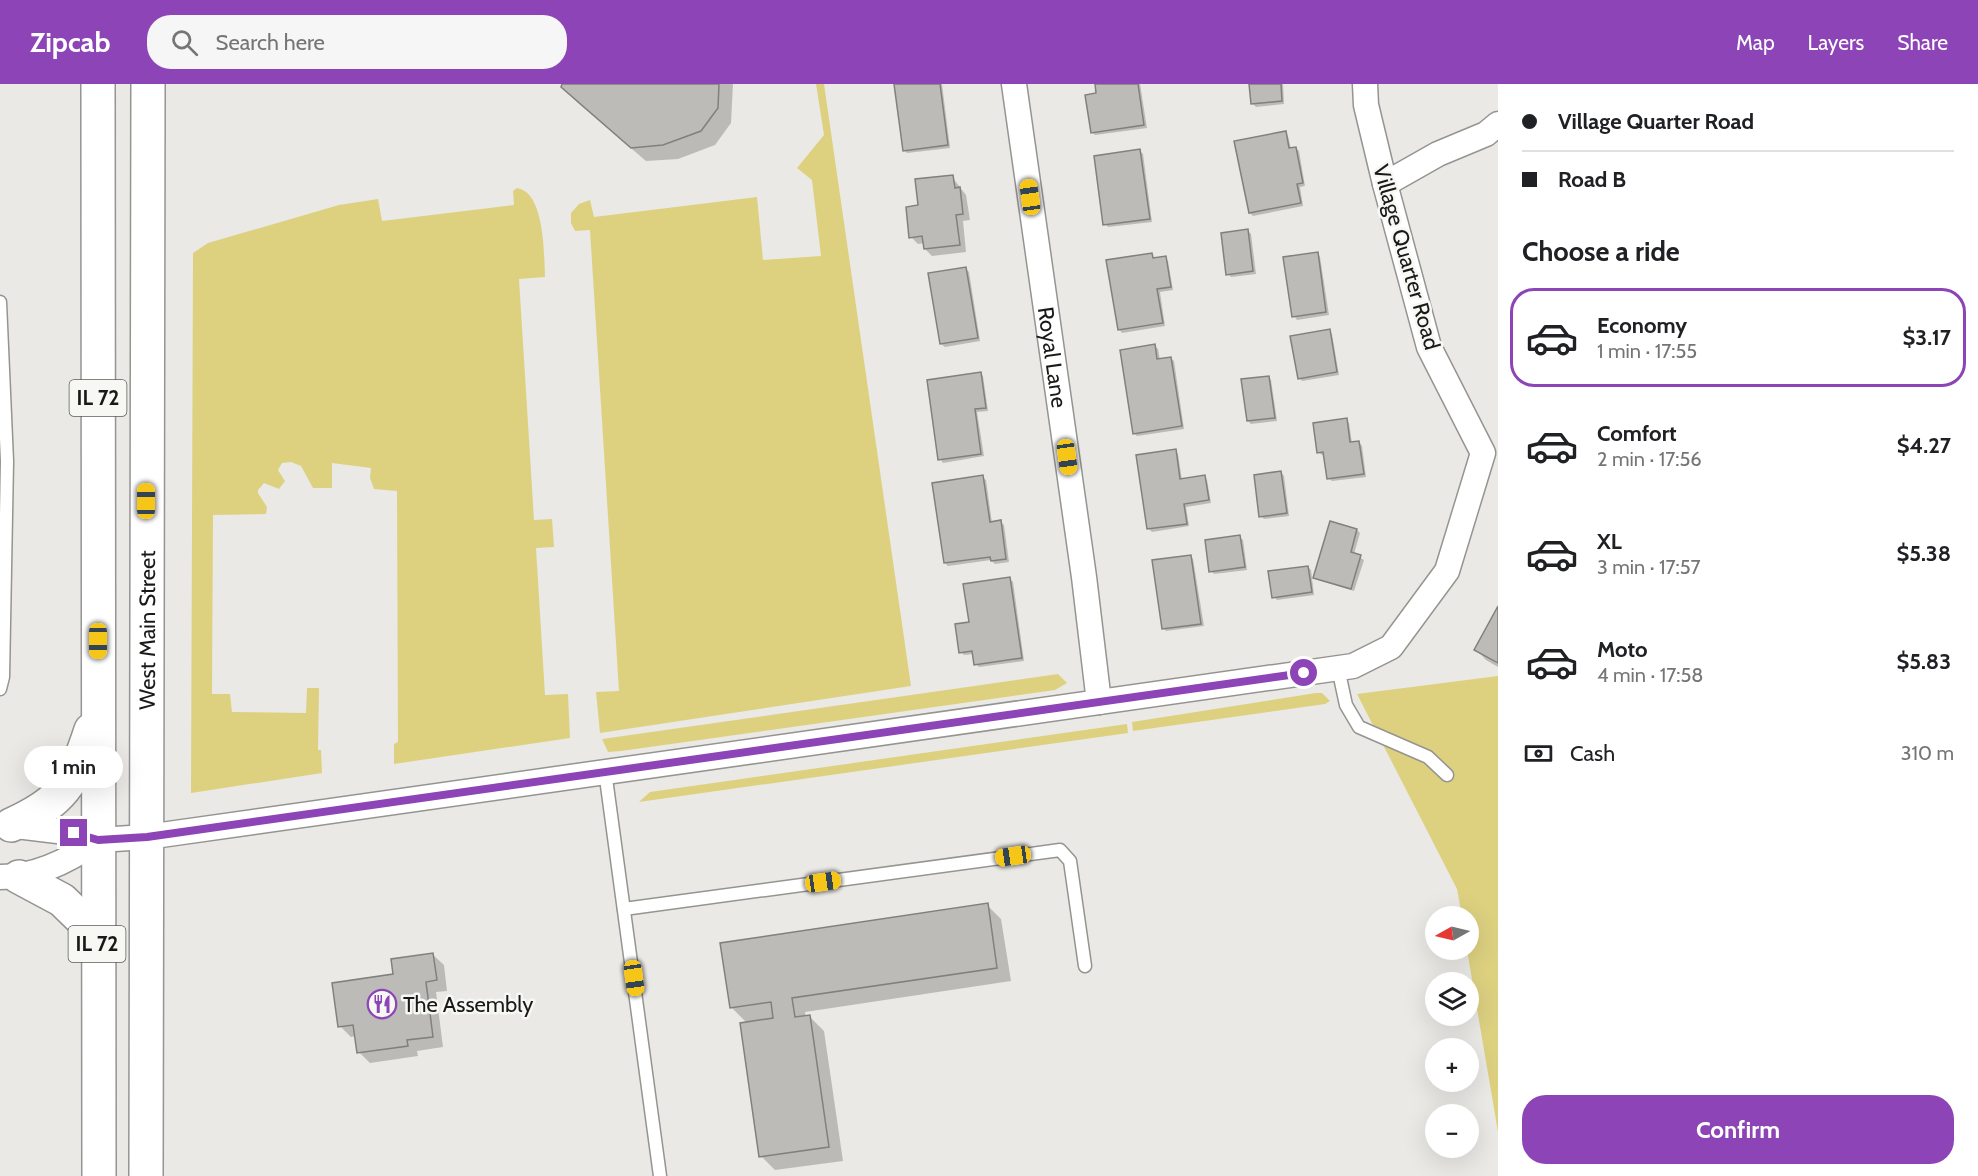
<!DOCTYPE html>
<meta charset="utf-8">
<style>
:root{--surface:#fff;--page:#f6f6f6;--text:#202124;--muted:#757577;--line:#e0e0e0;--accent:#8c44b7}
body{margin:0;font-family:Cabin,sans-serif;background:var(--page);color:var(--text);height:100vh;display:flex;flex-direction:column;font-size:22px;white-space:nowrap}
*{box-sizing:border-box;margin:0}
p{font-size:20px;color:var(--muted)}
.icon{flex:none;width:33px;height:33px;fill:none;stroke:currentColor;stroke-width:2;stroke-linecap:round;stroke-linejoin:round}
.map{position:relative;flex:1;overflow:hidden}
.details{display:flex;flex-direction:column;background:var(--surface);width:480px}
.details>*{flex:none}
.banner{display:grid;align-content:center;height:132px;padding:0 24px;background:var(--surface)}
.needle{width:39px;rotate:262deg}
.controls{position:absolute;left:1425px;top:822px;display:grid;gap:12px}
.controls a{display:grid;place-items:center;width:54px;height:54px;border-radius:50%;background:var(--surface);box-shadow:0 6px 24px #0002;font-size:30px}
.end{position:absolute;width:27px;height:27px;margin:-14px;border:8px solid #8c44b7;background:#fff;box-shadow:0 0 0 3px #fff}
.from{border-radius:50%}
.bubble{position:absolute;height:42px;border-radius:21px;background:var(--surface);box-shadow:0 6px 24px #0002;font-size:20px;font-weight:800;line-height:42px;text-align:center}
.car{position:absolute;width:18px;height:36px;margin:-18px -9px;border-radius:8px;box-shadow:0 0 4px 2px #0007;background:linear-gradient(#f5c518 24%,#345 0 40%,#f5c518 0 76%,#345 0 86%,#f5c518 0)}
.banner b{display:flex;align-items:center;gap:21px;height:57px;font-size:22px}
.banner b+b{border-top:2px solid var(--line)}
.banner i{width:15px;height:15px;background:var(--text)}
ul{padding:0;list-style:none}
li{display:flex;align-items:center;gap:18px;height:99px;margin:0 12px 9px;padding:0 12px;border:3px solid transparent;border-radius:24px}
li div{flex:1}
li b{display:block;font-size:22px}
li em{font-style:normal;font-weight:800}
li.selected{border-color:var(--accent)}
li>.icon{width:54px;height:54px;stroke-width:1.5}
h2{padding:0 24px;font-size:27px;line-height:72px}
.pay{display:flex;align-items:center;gap:15px;height:66px;padding:0 24px;font-size:22px}
.pay p{margin-inline-start:auto}
.primary-button{display:flex;gap:12px;margin-top:auto;padding:12px 24px}
.primary-button a{flex:1;height:69px;border-radius:24px;background:var(--accent);color:#fff;font-size:24px;font-weight:800;line-height:69px;text-align:center}
header{display:flex;align-items:center;gap:36px;box-sizing:border-box;height:84px;padding:0 30px;background:var(--accent);color:#fff}
header strong{font-size:28px}
nav{display:flex;gap:33px;margin-inline-start:auto;font-size:21px}
.search{width:420px;height:54px;background:var(--page);display:flex;align-items:center;gap:15px;box-sizing:border-box;padding:0 21px;border-radius:24px;color:var(--muted);font-size:22px}
main{display:flex;flex:1;min-height:0}
.map>svg:first-child{display:block}
.green{fill:#ddd180}
.shadow{fill:#0003}
.building{fill:#bcbbb7;stroke:#80807c;stroke-width:1.5}
.lines{fill:none;stroke-linecap:round;stroke-linejoin:round}
.lane-casing{stroke:#959491;stroke-width:15}
.street-casing{stroke:#959491;stroke-width:27}
.primary-casing{stroke:#959491;stroke-width:36}
.lane{stroke:#fff;stroke-width:12}
.street{stroke:#fff;stroke-width:24}
.primary{stroke:#fff;stroke-width:33}
.route{stroke:#8c44b7;stroke-width:8}
.labels{text-anchor:middle;stroke-width:5;stroke-linejoin:round;paint-order:stroke}
.shield{fill:#f7f7f3;stroke:#5c5c5a;stroke-width:1.5}
.shield-label{font-size:21px;font-weight:bold;fill:#191918}
.street-label{font-size:22px;fill:#191918;stroke:#f7f7f3}
.poi-label{font-size:22px;fill:#191918;stroke:#f7f7f3;text-anchor:start}
</style>
<header>
<strong>Zipcab</strong>
<div class="search"><svg class="icon" aria-label="search" viewBox="0 0 24 24"><circle cx="10" cy="10" r="6"/><path d="M15 15l6 6"/></svg>Search here</div>
<nav><a>Map</a><a>Layers</a><a>Share</a></nav>
</header>
<main>
<div class="map">
<svg width="1498" height="1092" viewBox="0 0 1498 1092">
<rect width="100%" height="100%" fill="#eae9e5"/>
<g class="green">
<path d="M 816,0 L 824,0 L 911,602 L 600,649 L 596,608 L 619,607 L 590,146 L 575,147 L 571,139 L 571,129 L 579,120 L 590,116 L 594,133 L 757,113 L 763,176 L 821,172 L 812,96 L 797,84 L 824,51 Z"/>
<path d="M 517,104 C 545,108 544,171 545,193 L 519,195 L 534,436 L 552,435 L 554,463 L 536,464 L 545,611 L 568,610 L 570,654 L 394,680 L 394,660 L 398,658 L 397,407 L 374,405 L 370,394 L 371,384 L 332,379 L 332,404 L 313,404 L 301,382 L 291,378 L 282,379 L 278,386 L 285,397 L 279,405 L 264,399 L 258,406 L 258,409 L 267,423 L 266,430 L 213,431 L 212,610 L 230,610 L 232,628 L 306,629 L 307,604 L 319,604 L 318,666 L 321,666 L 322,689 L 191,709 L 193,169 L 208,159 L 339,121 L 378,115 L 382,137 L 514,121 L 513,107 Z"/>
<path d="M 1058,590 L 1067,599 L 1055,606 L 621,667 L 608,668 L 602,655 Z"/>
<path d="M 1498,592 L 1498,1048 L 1467,866 L 1468,832 L 1462,832 L 1457,805 L 1357,610 Z"/>
<path d="M 1316,609 L 1322,609 L 1330,617 L 1325,620 L 1133,647 L 1132,638 Z"/>
<path d="M 1127,640 L 1128,649 L 639,718 L 650,708 Z"/>
</g>
<g class="shadow">
<path d="M 564,0 L 733,0 L 731,39 L 715,61 L 678,75 L 646,77 L 577,18 L 562,3 Z"/>
<path d="M 896,0 L 942,0 L 950,64 L 907,69 L 904,66 Z"/>
<path d="M 1097,0 L 1140,0 L 1147,44 L 1095,51 L 1092,48 L 1098,10 Z"/>
<path d="M 1250,0 L 1283,0 L 1284,20 L 1256,23 L 1253,20 Z"/>
<path d="M 1285,49 L 1288,52 L 1291,65 L 1296,64 L 1299,67 L 1305,102 L 1300,103 L 1303,122 L 1253,132 L 1250,129 Z"/>
<path d="M 1140,67 L 1143,70 L 1152,138 L 1108,143 L 1105,140 Z"/>
<path d="M 952,93 L 966,111 L 970,136 L 963,137 L 966,168 L 932,172 L 925,165 L 925,159 L 918,160 L 911,153 L 920,123 Z"/>
<path d="M 1248,147 L 1251,150 L 1256,190 L 1231,193 L 1228,190 Z"/>
<path d="M 1317,170 L 1320,173 L 1329,231 L 1297,236 L 1294,232 Z"/>
<path d="M 1151,171 L 1155,176 L 1165,174 L 1168,177 L 1173,206 L 1160,208 L 1165,242 L 1122,249 L 1119,245 Z"/>
<path d="M 966,185 L 969,188 L 980,257 L 945,263 L 941,260 Z"/>
<path d="M 1329,247 L 1332,250 L 1339,291 L 1302,297 L 1299,294 Z"/>
<path d="M 1155,262 L 1158,265 L 1160,276 L 1170,274 L 1174,277 L 1184,345 L 1137,352 L 1134,349 Z"/>
<path d="M 980,289 L 983,292 L 988,327 L 977,328 L 984,372 L 943,379 L 940,375 Z"/>
<path d="M 1268,293 L 1271,296 L 1277,337 L 1251,340 L 1248,337 Z"/>
<path d="M 1346,336 L 1349,339 L 1352,359 L 1359,358 L 1362,362 L 1366,393 L 1332,397 L 1328,394 L 1325,370 L 1322,371 L 1318,368 Z"/>
<path d="M 1175,367 L 1178,370 L 1182,396 L 1204,393 L 1207,396 L 1211,419 L 1186,423 L 1189,442 L 1152,448 L 1149,445 Z"/>
<path d="M 1281,388 L 1284,392 L 1289,432 L 1264,435 L 1261,432 Z"/>
<path d="M 982,393 L 986,396 L 992,439 L 1000,438 L 1004,441 L 1009,478 L 995,480 L 991,476 L 948,482 L 945,479 Z"/>
<path d="M 1357,446 L 1360,449 L 1354,470 L 1364,476 L 1354,507 L 1318,496 L 1315,493 Z"/>
<path d="M 1239,453 L 1243,456 L 1247,486 L 1214,490 L 1211,487 Z"/>
<path d="M 1190,472 L 1193,475 L 1204,542 L 1166,547 L 1163,544 Z"/>
<path d="M 1308,483 L 1311,486 L 1314,511 L 1277,516 L 1274,513 Z"/>
<path d="M 1010,495 L 1013,498 L 1024,577 L 979,583 L 976,580 L 974,570 L 964,571 L 961,568 Z"/>
<path d="M 1498,525 L 1498,583 L 1486,576 L 1476,565 Z"/>
<path d="M 987,821 L 1001,835 L 1011,897 L 805,928 L 806,933 L 809,932 L 824,947 L 843,1077 L 775,1086 L 761,1072 L 747,939 L 731,923 Z"/>
<path d="M 433,871 L 444,881 L 447,907 L 436,908 L 443,963 L 417,967 L 418,972 L 370,979 L 359,968 L 356,952 L 351,953 L 340,942 L 394,892 Z"/>
</g>
<g class="building">
<path d="M 562,0 L 719,0 L 718,24 L 701,47 L 663,61 L 631,64 L 561,3 Z"/>
<path d="M 894,0 L 940,0 L 948,61 L 903,67 Z"/>
<path d="M 1095,0 L 1138,0 L 1144,41 L 1091,49 L 1085,11 L 1096,9 Z"/>
<path d="M 1249,0 L 1281,0 L 1282,17 L 1251,20 Z"/>
<path d="M 1286,47 L 1289,64 L 1296,63 L 1303,99 L 1297,100 L 1301,119 L 1249,129 L 1234,57 Z"/>
<path d="M 1140,65 L 1150,135 L 1103,141 L 1094,72 Z"/>
<path d="M 953,91 L 955,104 L 960,103 L 963,130 L 956,131 L 960,161 L 924,165 L 922,152 L 909,154 L 906,123 L 918,121 L 915,95 Z"/>
<path d="M 1248,145 L 1253,187 L 1226,191 L 1221,149 Z"/>
<path d="M 1318,168 L 1326,228 L 1292,233 L 1283,173 Z"/>
<path d="M 1152,169 L 1153,174 L 1166,172 L 1171,203 L 1157,205 L 1163,239 L 1118,246 L 1106,176 Z"/>
<path d="M 966,183 L 978,254 L 940,260 L 928,189 Z"/>
<path d="M 1330,245 L 1337,288 L 1298,295 L 1290,252 Z"/>
<path d="M 1155,260 L 1157,275 L 1171,273 L 1182,342 L 1133,350 L 1120,266 Z"/>
<path d="M 981,288 L 986,324 L 975,325 L 981,370 L 938,376 L 927,296 Z"/>
<path d="M 1269,292 L 1275,334 L 1247,337 L 1241,295 Z"/>
<path d="M 1347,334 L 1350,358 L 1359,357 L 1364,390 L 1327,395 L 1323,368 L 1317,369 L 1313,339 Z"/>
<path d="M 1176,365 L 1180,395 L 1205,391 L 1209,416 L 1184,420 L 1187,440 L 1147,445 L 1136,371 Z"/>
<path d="M 1281,387 L 1287,429 L 1259,433 L 1254,391 Z"/>
<path d="M 983,391 L 990,438 L 1001,436 L 1006,475 L 991,477 L 990,473 L 944,479 L 932,399 Z"/>
<path d="M 1330,437 L 1357,445 L 1351,468 L 1361,471 L 1351,505 L 1313,494 Z"/>
<path d="M 1240,451 L 1245,483 L 1209,488 L 1205,456 Z"/>
<path d="M 1191,471 L 1201,540 L 1162,545 L 1152,476 Z"/>
<path d="M 1308,482 L 1312,508 L 1272,514 L 1268,487 Z"/>
<path d="M 1010,493 L 1022,574 L 974,581 L 972,567 L 959,569 L 955,540 L 969,538 L 963,500 Z"/>
<path d="M 1498,522 L 1498,579 L 1474,566 Z"/>
<path d="M 988,819 L 997,884 L 792,914 L 795,933 L 810,931 L 829,1063 L 759,1073 L 740,939 L 773,934 L 771,918 L 730,924 L 720,859 Z"/>
<path d="M 433,869 L 437,896 L 426,898 L 433,953 L 407,956 L 408,962 L 357,969 L 353,941 L 338,943 L 332,899 L 393,890 L 391,875 Z"/>
</g>
<g class="lines">
<g class="lane-casing">
<g id="lane">
<path d="M 0,218 L 7,377 L 3,593 L 0,605"/>
<path d="M 1338,584 L 1346,621 L 1359,643 L 1428,673 L 1447,691"/>
<path d="M 605,687 L 660,1092"/>
<path d="M 624,825 L 1060,766 L 1070,777 L 1085,882"/>
</g>
</g>
<g class="street-casing">
<g id="street">
<path id="s1" d="M 1014,0 L 1084,493 L 1099,618"/>
<path d="M 1385,100 L 1438,70 L 1486,50 L 1498,40"/>
<path d="M 8,741 L 74,749 L 98,756 L 147,753 L 1353,582 L 1391,563 L 1447,487 L 1483,369 L 1429,263 L 1385,100 L 1366,21 L 1365,0"/>
<path d="M 0,793 C 36,793 69,777 98,756"/>
</g>
</g>
<g class="primary-casing">
<g id="primary">
<path d="M 98,0 L 99,1092"/>
<path d="M 11,741 C 64,717 73,700 91,646"/>
<path d="M 19,793 L 62,816 L 97,850"/>
<path id="s2" d="M 146,1092 L 148,0"/>
</g>
</g>
<use href="#lane" class="lane"/>
<use href="#street" class="street"/>
<use href="#primary" class="primary"/>
</g>
<g class="lines">
<path class="route" d="M 74,749 L 98,756 L 147,753 L 1304,589"/>
</g>
<defs>
<g id="restaurant-ring" transform="scale(1.5)"><circle r="9.5" fill="#f7f7f3" stroke="#8c44b7" stroke-width="1.5"/><path d="M-5-6h1v4h1v-4h1v4h1v-4h1v5L-1.5 .5V6h-2V.5L-5-1ZM5-6V6H3V1.5H1.5Q1.5-4 5-6Z" fill="#8c44b7"/></g>
</defs>
<g fill-rule="evenodd">
<use href="#restaurant-ring" x="382" y="920"/>
</g>
<g class="labels">
<g class="shield">
<rect x="69.5" y="296" width="57" height="36" rx="4.5"/>
<rect x="68.5" y="842" width="57" height="36" rx="4.5"/>
</g>
<g class="shield-label">
<text x="98" y="321">IL 72</text>
<text x="97" y="867">IL 72</text>
</g>
<g class="street-label">
<text transform="translate(1407 173) rotate(74)" y="8">Village Quarter Road</text>
<text dy="8" stroke="none"><textPath href="#s1" startOffset="276">Royal Lane</textPath></text>
<text dy="8" stroke="none"><textPath href="#s2" startOffset="546">West Main Street</textPath></text>
</g>
<g class="poi-label">
<text x="403" y="928">The Assembly</text>
</g>
</g>
</svg>
<div class="controls">
<a><svg class="needle" viewBox="-14 -14 28 28"><path d="M0-13l5 13h-10z" fill="#e53935"/><path d="M0 13l5-13h-10z" fill="#757577"/></svg></a>
<a><svg class="icon" aria-label="layers" viewBox="0 0 24 24"><path d="M12 4l9 5-9 5-9-5zM3 14l9 5 9-5"/></svg></a>
<a>+</a>
<a>−</a>
</div>
<i class="end from" style="left:1304px;top:589px"></i>
<i class="end" style="left:74px;top:749px"></i>
<div class="bubble" style="left:24px;top:662px;width:99px">1 min</div>
<i class="car" style="left:1030px;top:113px;rotate:352deg"></i>
<i class="car" style="left:1067px;top:373px;rotate:172deg"></i>
<i class="car" style="left:146px;top:417px;rotate:0deg"></i>
<i class="car" style="left:98px;top:557px;rotate:180deg"></i>
<i class="car" style="left:1013px;top:772px;rotate:262deg"></i>
<i class="car" style="left:823px;top:798px;rotate:82deg"></i>
<i class="car" style="left:634px;top:894px;rotate:172deg"></i>
</div>
<section class="details">
<div class="banner">
<b><i class="from"></i>Village Quarter Road</b>
<b><i></i>Road B</b>
</div>
<h2>Choose a ride</h2>
<ul>
<li class="selected"><svg class="icon" aria-label="car" viewBox="0 0 24 24"><path d="M5 17H2v-5l4-1 3-4h7l3 4 3 1v5h-3M9 17h6M6 11h13"/><circle cx="7" cy="17" r="2"/><circle cx="17" cy="17" r="2"/></svg><div><b>Economy</b><p>1 min · 17:55</p></div><em>$3.17</em></li>
<li><svg class="icon" aria-label="car" viewBox="0 0 24 24"><path d="M5 17H2v-5l4-1 3-4h7l3 4 3 1v5h-3M9 17h6M6 11h13"/><circle cx="7" cy="17" r="2"/><circle cx="17" cy="17" r="2"/></svg><div><b>Comfort</b><p>2 min · 17:56</p></div><em>$4.27</em></li>
<li><svg class="icon" aria-label="car" viewBox="0 0 24 24"><path d="M5 17H2v-5l4-1 3-4h7l3 4 3 1v5h-3M9 17h6M6 11h13"/><circle cx="7" cy="17" r="2"/><circle cx="17" cy="17" r="2"/></svg><div><b>XL</b><p>3 min · 17:57</p></div><em>$5.38</em></li>
<li><svg class="icon" aria-label="car" viewBox="0 0 24 24"><path d="M5 17H2v-5l4-1 3-4h7l3 4 3 1v5h-3M9 17h6M6 11h13"/><circle cx="7" cy="17" r="2"/><circle cx="17" cy="17" r="2"/></svg><div><b>Moto</b><p>4 min · 17:58</p></div><em>$5.83</em></li>
</ul>
<div class="pay"><svg class="icon" aria-label="cash" viewBox="0 0 24 24"><path d="M3 7h18v10H3z"/><circle cx="12" cy="12" r="2"/></svg>Cash<p>310 m</p></div>
<div class="primary-button"><a>Confirm</a></div>
</section>
</main>
